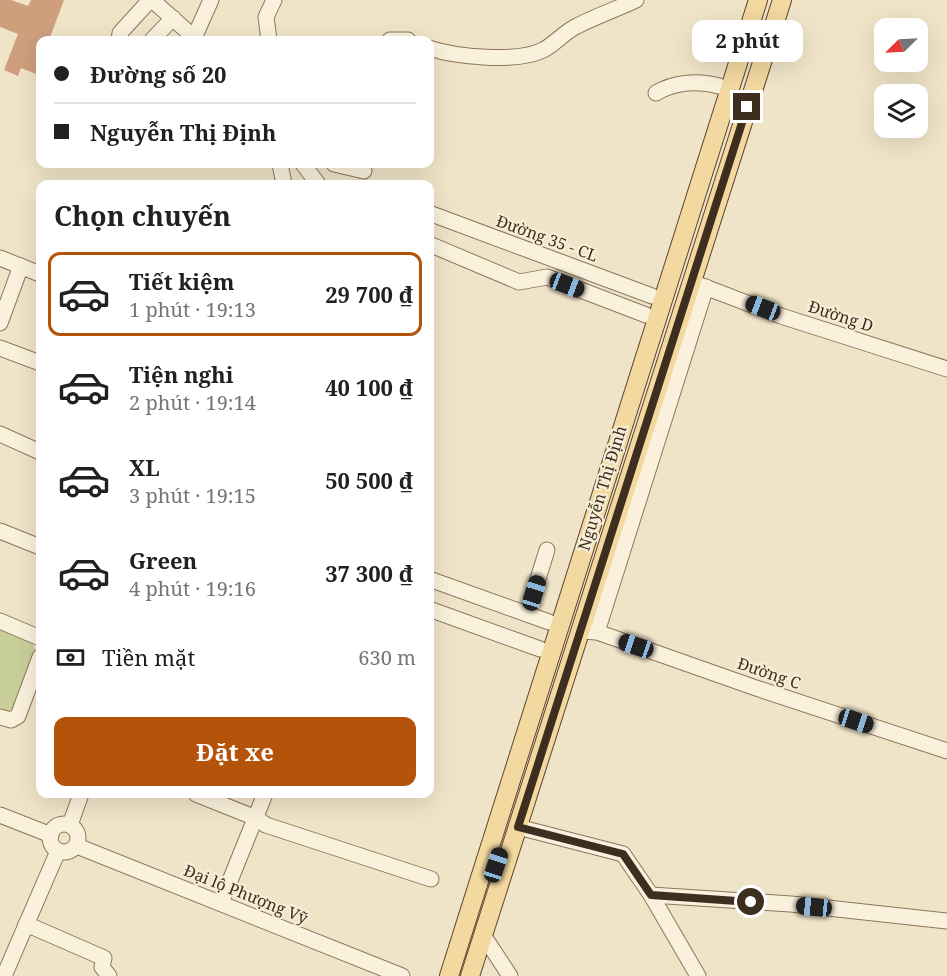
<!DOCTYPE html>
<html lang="vi">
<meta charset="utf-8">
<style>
:root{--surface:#fff;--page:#f2f2f2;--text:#202124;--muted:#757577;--line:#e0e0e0;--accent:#b45309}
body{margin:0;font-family:"Noto Serif",serif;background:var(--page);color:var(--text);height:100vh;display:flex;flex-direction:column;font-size:22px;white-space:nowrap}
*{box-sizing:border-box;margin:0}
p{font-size:20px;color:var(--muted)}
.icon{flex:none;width:33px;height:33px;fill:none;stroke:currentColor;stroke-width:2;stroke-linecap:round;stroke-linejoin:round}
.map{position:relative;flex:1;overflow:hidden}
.details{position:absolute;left:36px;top:180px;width:398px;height:618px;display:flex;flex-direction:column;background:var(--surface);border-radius:12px;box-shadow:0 6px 24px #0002}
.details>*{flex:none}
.banner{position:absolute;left:36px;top:36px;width:398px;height:132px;border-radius:12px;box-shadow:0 6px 24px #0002;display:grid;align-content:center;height:132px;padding:0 18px;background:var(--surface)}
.needle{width:39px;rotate:246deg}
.controls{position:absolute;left:874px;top:18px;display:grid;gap:12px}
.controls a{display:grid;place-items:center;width:54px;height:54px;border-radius:12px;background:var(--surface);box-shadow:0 6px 24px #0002;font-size:30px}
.end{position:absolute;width:27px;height:27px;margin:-14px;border:8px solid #3d2e20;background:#fff;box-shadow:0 0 0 3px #fff}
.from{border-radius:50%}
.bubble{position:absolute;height:42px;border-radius:12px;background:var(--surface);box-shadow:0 6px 24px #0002;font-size:20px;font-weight:700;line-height:42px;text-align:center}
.car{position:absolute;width:18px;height:36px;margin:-18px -9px;border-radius:8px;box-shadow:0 0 4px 2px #0007;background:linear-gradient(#222 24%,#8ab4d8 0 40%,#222 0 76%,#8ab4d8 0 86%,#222 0)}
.banner b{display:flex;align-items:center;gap:21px;height:57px;font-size:22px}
.banner b+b{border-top:2px solid var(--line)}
.banner i{width:15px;height:15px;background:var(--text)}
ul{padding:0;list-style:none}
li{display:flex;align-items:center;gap:18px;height:84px;margin:0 12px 9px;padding:0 6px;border:3px solid transparent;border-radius:12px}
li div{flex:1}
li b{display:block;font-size:22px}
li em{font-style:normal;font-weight:700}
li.on{border-color:var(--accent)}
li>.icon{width:54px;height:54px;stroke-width:1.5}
h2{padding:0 18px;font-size:27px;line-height:72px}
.pay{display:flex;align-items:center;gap:15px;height:66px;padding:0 18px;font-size:22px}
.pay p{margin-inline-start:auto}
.primary-button{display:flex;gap:12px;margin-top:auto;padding:12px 18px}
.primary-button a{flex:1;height:69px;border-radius:12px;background:var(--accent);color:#fff;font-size:24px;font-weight:700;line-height:69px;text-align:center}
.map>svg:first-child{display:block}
.green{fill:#c9cf9b}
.building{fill:#cf9f7d}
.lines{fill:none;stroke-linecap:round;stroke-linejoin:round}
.minor-casing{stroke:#8d765c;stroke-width:17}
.major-casing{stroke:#5b4430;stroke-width:20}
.minor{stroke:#faf1dc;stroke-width:15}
.major{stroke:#f3d9a0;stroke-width:18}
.route{stroke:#3d2e20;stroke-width:8}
.labels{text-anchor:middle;stroke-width:4.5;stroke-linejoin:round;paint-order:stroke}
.street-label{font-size:16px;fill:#3d2e20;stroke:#f7eed8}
</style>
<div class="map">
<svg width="947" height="976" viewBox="0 0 947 976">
<rect width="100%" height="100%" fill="#f0e4c8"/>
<path class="green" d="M 0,628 L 31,641 L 36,650 L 13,708 L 5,713 L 0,711 Z"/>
<path class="building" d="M 0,0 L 11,0 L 28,6 L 31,0 L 64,0 L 49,40 L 40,40 L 40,62 L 36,74 L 21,68 L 18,76 L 4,70 L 18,34 L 0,27 Z"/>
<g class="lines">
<g class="minor-casing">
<g id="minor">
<path d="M 152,0 L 197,40"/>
<path d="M 194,38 L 211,0"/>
<path d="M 119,40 L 120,33 L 150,0"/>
<path d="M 152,40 L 173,18"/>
<path d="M 269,40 L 266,17 L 274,0"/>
<path d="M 390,40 L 408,40"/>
<path d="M 429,48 C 456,57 517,63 543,50 C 555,44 564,32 577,26 C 596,16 617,9 636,0"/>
<path d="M 656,93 C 674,82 699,80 719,86"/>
<path d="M 280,164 L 284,184"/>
<path d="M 303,164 L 318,184"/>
<path d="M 334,164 L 364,171"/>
<path d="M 429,213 L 652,296"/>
<path d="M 429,244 L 519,282 L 547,277 L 646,315"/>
<path d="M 0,258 L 40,274"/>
<path d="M 697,284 L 781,316 L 947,369"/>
<path d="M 0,323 L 21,266"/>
<path d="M 0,348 L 40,363"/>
<path d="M 0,434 L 40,452"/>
<path d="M 0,531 L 40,547"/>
<path d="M 429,579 L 549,622"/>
<path d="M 429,609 L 540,649"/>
<path d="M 527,614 L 547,550"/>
<path d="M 0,621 L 40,638"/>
<path d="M 580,631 L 597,632 L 756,688 L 947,751"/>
<path d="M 597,632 L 706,287"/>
<path d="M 0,717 L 11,720 L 18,716 L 40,657"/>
<path d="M 196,794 L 256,818 L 266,825 L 431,879"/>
<path d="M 0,815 L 51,835"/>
<circle cx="64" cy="838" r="14"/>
<path d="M 70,825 L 81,794"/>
<path d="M 518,827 L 623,854 L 651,895 L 698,976"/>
<path d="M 77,846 L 402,976"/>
<path d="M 651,895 L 791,904 L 947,921"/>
<path d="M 221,903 L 265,794"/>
<path d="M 26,924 L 104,958 L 102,967 L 109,976"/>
<path d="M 483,935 L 510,976"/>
<path d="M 4,976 L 58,851"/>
</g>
</g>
<g class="major-casing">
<g id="major">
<path d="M 449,976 L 758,0"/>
<path d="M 470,976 L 782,0"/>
</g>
</g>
<use href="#minor" class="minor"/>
<use href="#major" class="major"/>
</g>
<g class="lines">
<path class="route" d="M 747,107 L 518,827 L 623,854 L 651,895 L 751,902"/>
</g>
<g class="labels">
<g class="street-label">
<text transform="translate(547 238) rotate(20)" y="6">Đường 35 - CL</text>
<text transform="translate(841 316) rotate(18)" y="6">Đường D</text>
<text transform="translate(602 488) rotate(-73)" y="6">Nguyễn Thị Định</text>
<text transform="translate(769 673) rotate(19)" y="6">Đường C</text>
<text transform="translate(246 894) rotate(22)" y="6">Đại lộ Phượng Vỹ</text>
</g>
</g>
</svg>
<div class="controls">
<a><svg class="needle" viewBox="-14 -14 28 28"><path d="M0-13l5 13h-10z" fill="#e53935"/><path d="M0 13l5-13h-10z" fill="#757577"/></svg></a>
<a><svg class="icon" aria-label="layers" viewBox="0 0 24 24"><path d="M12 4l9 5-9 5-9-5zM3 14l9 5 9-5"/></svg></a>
</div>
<i class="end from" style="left:751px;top:902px"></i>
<i class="end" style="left:747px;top:107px"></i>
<div class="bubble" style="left:692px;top:20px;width:111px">2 phút</div>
<i class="car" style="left:567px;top:285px;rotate:111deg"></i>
<i class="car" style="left:763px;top:308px;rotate:291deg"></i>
<i class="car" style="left:534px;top:593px;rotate:17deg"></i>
<i class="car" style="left:636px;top:646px;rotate:289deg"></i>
<i class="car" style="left:856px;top:721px;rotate:108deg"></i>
<i class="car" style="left:496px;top:865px;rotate:18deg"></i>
<i class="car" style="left:814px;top:907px;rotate:276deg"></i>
<div class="banner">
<b><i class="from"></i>Đường số 20</b>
<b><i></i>Nguyễn Thị Định</b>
</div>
<section class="details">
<h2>Chọn chuyến</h2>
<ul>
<li class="on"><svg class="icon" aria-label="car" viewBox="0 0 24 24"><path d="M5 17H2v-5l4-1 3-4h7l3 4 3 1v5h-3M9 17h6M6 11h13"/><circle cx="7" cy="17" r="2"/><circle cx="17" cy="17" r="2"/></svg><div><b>Tiết kiệm</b><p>1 phút · 19:13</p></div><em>29 700 ₫</em></li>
<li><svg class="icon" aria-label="car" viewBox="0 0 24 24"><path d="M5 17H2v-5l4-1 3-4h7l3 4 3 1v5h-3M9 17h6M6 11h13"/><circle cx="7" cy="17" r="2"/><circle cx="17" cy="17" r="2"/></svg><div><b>Tiện nghi</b><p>2 phút · 19:14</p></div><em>40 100 ₫</em></li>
<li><svg class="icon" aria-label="car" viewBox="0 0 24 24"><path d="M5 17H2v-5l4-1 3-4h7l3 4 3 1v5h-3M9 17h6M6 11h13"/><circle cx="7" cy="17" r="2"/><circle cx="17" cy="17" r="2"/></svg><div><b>XL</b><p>3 phút · 19:15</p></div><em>50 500 ₫</em></li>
<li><svg class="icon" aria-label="car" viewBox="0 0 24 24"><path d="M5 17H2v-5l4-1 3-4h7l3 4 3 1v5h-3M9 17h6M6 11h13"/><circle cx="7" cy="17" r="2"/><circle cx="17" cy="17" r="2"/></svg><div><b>Green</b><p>4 phút · 19:16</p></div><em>37 300 ₫</em></li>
</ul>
<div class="pay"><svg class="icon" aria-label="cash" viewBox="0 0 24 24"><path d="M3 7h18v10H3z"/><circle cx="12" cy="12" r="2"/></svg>Tiền mặt<p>630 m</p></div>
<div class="primary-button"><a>Đặt xe</a></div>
</section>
</div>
